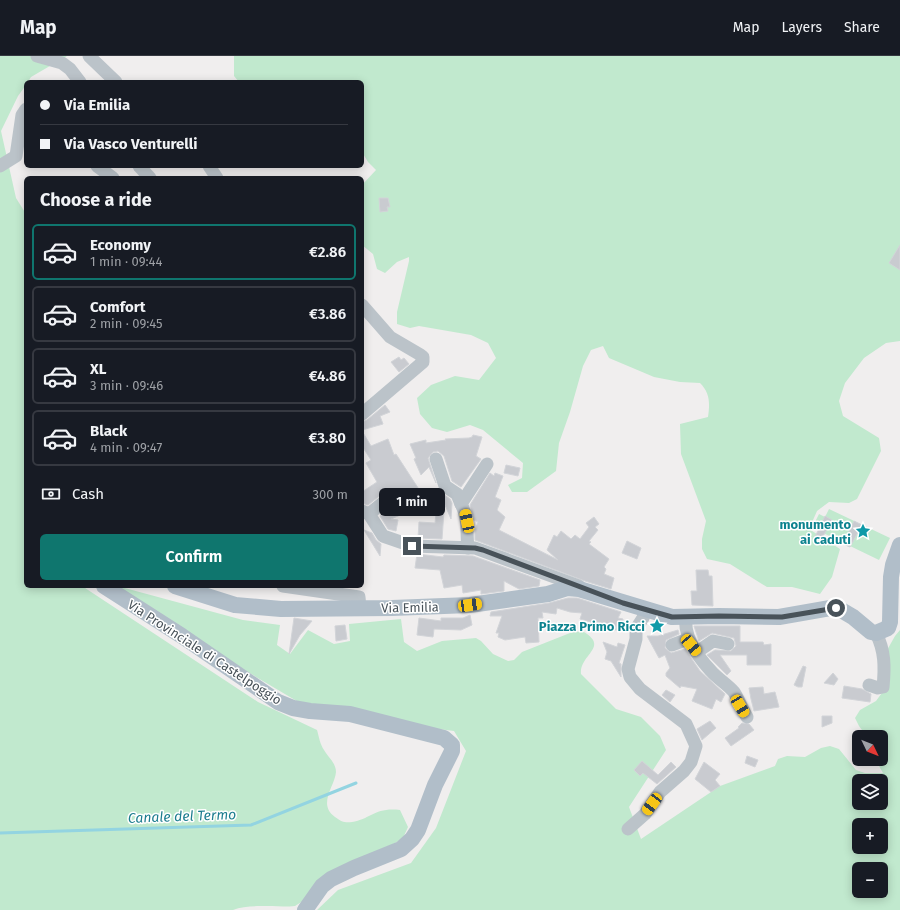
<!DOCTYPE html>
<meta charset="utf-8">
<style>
:root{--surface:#171b24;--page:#20242c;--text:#f1f3f6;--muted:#9ea1a6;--line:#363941;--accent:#0f766e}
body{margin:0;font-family:"Fira Sans",sans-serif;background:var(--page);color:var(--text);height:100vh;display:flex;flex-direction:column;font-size:15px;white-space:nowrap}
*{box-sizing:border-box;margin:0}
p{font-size:13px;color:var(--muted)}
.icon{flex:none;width:22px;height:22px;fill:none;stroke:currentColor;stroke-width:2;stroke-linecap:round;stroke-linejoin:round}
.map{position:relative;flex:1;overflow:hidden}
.sheet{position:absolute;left:24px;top:120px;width:340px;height:412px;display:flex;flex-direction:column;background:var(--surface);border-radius:6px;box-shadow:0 2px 10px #0003}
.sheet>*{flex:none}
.banner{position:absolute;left:24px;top:24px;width:340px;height:88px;border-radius:6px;box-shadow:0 2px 10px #0003;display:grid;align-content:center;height:88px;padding:0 16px;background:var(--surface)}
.needle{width:26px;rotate:133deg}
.buttons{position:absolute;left:852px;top:674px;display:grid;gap:8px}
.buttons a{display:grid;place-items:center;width:36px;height:36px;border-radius:6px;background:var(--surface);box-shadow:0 2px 10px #0003;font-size:20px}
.end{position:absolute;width:18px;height:18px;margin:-9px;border:5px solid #485259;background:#fff;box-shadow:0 0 0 2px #fff}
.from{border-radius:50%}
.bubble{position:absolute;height:28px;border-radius:6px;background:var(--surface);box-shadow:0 2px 10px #0003;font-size:13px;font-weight:600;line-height:28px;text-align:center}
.car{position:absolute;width:12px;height:24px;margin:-12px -6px;border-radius:5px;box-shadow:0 0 3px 1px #0007;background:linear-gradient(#f5c518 24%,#345 0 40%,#f5c518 0 76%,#345 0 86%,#f5c518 0)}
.banner b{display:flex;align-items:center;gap:14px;height:38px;font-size:15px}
.banner b+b{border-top:1px solid var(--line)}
.banner i{width:10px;height:10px;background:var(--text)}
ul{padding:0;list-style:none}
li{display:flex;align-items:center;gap:12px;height:56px;margin:0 8px 6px;padding:0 8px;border:2px solid var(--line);border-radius:6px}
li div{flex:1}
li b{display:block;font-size:15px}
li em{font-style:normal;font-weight:600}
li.on{border-color:var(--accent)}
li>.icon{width:36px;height:36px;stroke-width:1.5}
h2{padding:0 16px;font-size:18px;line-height:48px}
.pay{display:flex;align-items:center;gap:10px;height:44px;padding:0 16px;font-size:15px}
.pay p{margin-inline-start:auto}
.primary-button{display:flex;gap:8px;margin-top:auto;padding:8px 16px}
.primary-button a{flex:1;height:46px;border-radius:6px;background:var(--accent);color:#fff;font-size:16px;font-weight:600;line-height:46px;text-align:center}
header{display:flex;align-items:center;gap:24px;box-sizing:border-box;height:56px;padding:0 20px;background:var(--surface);border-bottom:1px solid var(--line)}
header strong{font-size:19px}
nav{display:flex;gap:22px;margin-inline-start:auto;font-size:14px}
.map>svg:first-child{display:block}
.green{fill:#c1e9ce;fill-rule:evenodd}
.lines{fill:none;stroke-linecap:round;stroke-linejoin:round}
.stream{stroke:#93d4e1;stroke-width:3}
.building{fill:#c9cbd0;stroke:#d2d4d8}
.minor{stroke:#bbc3c9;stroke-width:13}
.major{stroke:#b1bec9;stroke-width:16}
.route{stroke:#485259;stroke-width:5}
.labels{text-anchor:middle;stroke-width:3;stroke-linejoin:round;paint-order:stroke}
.culture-label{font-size:13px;font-weight:bold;fill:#0d838f;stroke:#fff;text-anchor:end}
.street-label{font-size:13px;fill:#485259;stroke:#fff}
.water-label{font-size:14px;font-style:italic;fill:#1c7d8f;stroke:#fff}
</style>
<header>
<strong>Map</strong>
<nav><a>Map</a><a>Layers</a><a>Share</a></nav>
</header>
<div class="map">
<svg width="900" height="854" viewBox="0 0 900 854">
<rect width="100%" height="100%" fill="#f0eeee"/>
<g class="green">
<path d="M 0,0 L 67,0 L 31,21 L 28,26 L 26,26 L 26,29 L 18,40 L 1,75 L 16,142 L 26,158 L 26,530 L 82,530 L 258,646 L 317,674 C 319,681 320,688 324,694 C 328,701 336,707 336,716 C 335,730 317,748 335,761 C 342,766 345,767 352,766 C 371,763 375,751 400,754 L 408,771 L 403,782 L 295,850 C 276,852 250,847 233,854 L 0,854 Z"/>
<path d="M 234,0 L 900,0 L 900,285 L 886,287 L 864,302 L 845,327 L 839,345 L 843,360 L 879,382 L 881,395 L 857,443 L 849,447 L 829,446 L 817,455 L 809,473 L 840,493 L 832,521 L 820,538 L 792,531 L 767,531 L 730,508 L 707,503 L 702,493 L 702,483 L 706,465 L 681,398 L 680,368 L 708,361 C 710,347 710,337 700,327 L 680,326 L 654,321 L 609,302 L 603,290 L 591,294 L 583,310 L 570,356 L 559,387 L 556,415 L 527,436 L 512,436 L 508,429 L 522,422 L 523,407 L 483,374 L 470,369 L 447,376 L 432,372 L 420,358 L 417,342 L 431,329 L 455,320 L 479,324 L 496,302 L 488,287 L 471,279 L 419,270 L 410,272 L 397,268 L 397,256 L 409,205 L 409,201 L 397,206 L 385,217 L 377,213 L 373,198 L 362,189 L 362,129 L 376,114 L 368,106 L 362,96 L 362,26 L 239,26 L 234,20 Z"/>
<path d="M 829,453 L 890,482 L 879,504 L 819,475 L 822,469 L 815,466 L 819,458 L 825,461 Z"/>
<path d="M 112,530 L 121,531 L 243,564 L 280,569 L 277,589 L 290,598 L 308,574 L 334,588 L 350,585 L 349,568 L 401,563 L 404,586 L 417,595 L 442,585 L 476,582 L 481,585 L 493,598 L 508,605 L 514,604 L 522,596 L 570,577 L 582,575 C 611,591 579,598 581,618 L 616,653 L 641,661 L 660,680 L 666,694 L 629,751 L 641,783 L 720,730 L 775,710 L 778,703 L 787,700 L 805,701 L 821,692 L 830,690 L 839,693 L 856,714 L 865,717 L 883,717 L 875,703 L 881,703 L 881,681 L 867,681 L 859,670 L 855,662 L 860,654 L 876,645 L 887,630 L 886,596 L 895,580 L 900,574 L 900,854 L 317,854 L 338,834 L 411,807 L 436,772 L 466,695 L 454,675 L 317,657 L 204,590 ZM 859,725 L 881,725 L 881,747 L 859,747 ZM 859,769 L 881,769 L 881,791 L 859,791 ZM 859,813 L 881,813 L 881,835 L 859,835 Z"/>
</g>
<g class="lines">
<path class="stream" d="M 0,777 L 251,769 L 356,727"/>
</g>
<g class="building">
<path d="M 379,142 L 388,142 L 390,151 L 387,151 L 388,155 L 380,156 Z"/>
<path d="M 900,189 L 900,214 L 889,207 Z"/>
<path d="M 399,301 L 401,304 L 404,302 L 409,308 L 399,316 L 391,306 Z"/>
<path d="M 385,349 L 390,356 L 380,360 L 383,368 L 362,374 L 362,366 L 367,364 Z"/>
<path d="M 362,375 L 371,390 L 388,383 L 394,399 L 396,398 L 422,438 L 404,452 L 405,457 L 391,463 L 398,464 L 396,475 L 388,473 L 380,460 L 397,444 L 398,439 L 396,436 L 388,433 L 368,449 L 362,447 L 362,436 L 377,426 L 366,407 L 371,404 L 362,390 Z"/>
<path d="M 473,379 L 482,381 L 476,400 L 481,403 L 461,431 L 452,425 L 444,400 L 438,395 L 433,396 L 428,402 L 436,427 L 429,411 L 421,419 L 414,403 L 416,402 L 410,388 L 426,384 L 426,387 L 446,384 L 445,383 L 469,382 L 472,381 Z"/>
<path d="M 506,409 L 520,412 L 518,420 L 504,417 Z"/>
<path d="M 490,417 L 494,420 L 495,417 L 503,420 L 495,441 L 501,444 L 497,454 L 505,461 L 499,474 L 558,504 L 547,494 L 554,479 L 557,481 L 561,475 L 571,483 L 575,479 L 580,483 L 589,471 L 586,467 L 594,461 L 599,468 L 595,471 L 598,474 L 589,485 L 591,486 L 589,488 L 609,503 L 604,511 L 606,513 L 604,518 L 614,522 L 611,533 L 585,525 L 475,484 L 475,475 L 478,466 L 474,464 L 470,449 Z"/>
<path d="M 439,435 L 450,443 L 452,447 L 451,463 Z"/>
<path d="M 437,447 L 444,455 L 442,483 L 418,482 L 419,466 L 435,467 Z"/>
<path d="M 825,460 L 832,464 L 820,486 L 814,483 Z"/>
<path d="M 854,465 L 862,469 L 850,491 L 843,488 Z"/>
<path d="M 364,474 L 372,477 L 376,484 L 381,488 L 380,500 Z"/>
<path d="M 627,485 L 641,492 L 637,503 L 622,497 Z"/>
<path d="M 417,498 L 443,501 L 444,499 L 473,500 L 540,524 L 539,530 L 519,533 L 504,525 L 504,535 L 481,538 L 481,534 L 463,537 L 462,529 L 444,532 L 440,514 L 415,512 Z"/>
<path d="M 696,514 L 708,514 L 709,520 L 712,520 L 713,550 L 692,549 L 691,535 L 697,535 Z"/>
<path d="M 568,542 L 577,542 L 621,556 L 618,562 L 623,563 L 623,574 L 612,574 L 612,572 L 590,567 L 591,566 L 580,563 L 582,557 L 570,556 L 557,552 L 556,558 L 542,556 L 543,562 L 538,562 L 539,586 L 526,587 L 525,581 L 505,584 L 498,581 L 499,577 L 496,577 L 502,560 L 490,560 L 491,556 L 549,547 Z"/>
<path d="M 470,559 L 472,569 L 461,574 L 434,573 L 433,581 L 417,579 L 419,562 L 441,565 L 441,562 L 463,562 Z"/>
<path d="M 294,562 L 312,565 L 300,579 L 289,598 Z"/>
<path d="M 345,569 L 347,583 L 336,585 L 335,570 Z"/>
<path d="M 694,570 L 740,570 L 740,586 L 763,586 L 764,589 L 771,588 L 771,609 L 747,609 L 747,599 L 720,599 L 731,615 L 727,619 L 707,599 L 715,594 L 731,595 L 736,590 L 734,582 L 712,577 L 699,585 Z"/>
<path d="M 678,574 L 679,578 L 666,584 L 665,592 L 671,597 L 685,593 L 700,615 L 725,638 L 721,646 L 716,643 L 712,653 L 692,645 L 697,633 L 681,630 L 680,632 L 666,620 L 666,617 L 670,612 L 665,599 L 659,602 L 647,580 L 658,580 Z"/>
<path d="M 603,586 L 617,591 L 618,587 L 625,589 L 619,607 L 621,608 L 621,621 L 611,605 L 605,603 L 607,596 Z"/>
<path d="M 803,610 L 806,611 L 802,631 L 798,631 L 794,629 Z"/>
<path d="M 833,617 L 838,623 L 834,629 L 824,627 Z"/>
<path d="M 844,630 L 862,633 L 871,638 L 870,646 L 842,642 Z"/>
<path d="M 763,631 L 764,638 L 775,636 L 779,651 L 754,655 L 751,643 L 749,632 Z"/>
<path d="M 666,634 L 675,639 L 670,646 L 662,639 Z"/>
<path d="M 822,660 L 832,660 L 832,667 L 822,671 Z"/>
<path d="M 710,665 L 716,672 L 702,684 L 697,673 Z"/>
<path d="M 742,667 L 749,668 L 754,674 L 731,690 L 725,682 L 739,672 L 738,671 Z"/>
<path d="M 747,700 L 758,704 L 755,711 L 745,707 Z"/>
<path d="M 642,705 L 658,719 L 671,706 L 676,711 L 657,728 L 643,717 L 640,720 L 634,714 Z"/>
<path d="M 704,706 L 720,718 L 715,724 L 720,730 L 711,736 L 695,723 Z"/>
</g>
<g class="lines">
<g class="minor">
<path d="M 37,0 L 62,7 L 70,13 L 80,26"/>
<path d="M 89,0 L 116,26"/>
<path d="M 0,110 L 16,100 L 22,59 L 26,53"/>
<path d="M 97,110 L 113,122"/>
<path d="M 139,110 L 150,122"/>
<path d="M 209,110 L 217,122"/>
<path d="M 362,249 L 390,281 L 419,298 L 423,301 L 423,306 L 362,358"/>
<path d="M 436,403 L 445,430 L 457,438 L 461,448"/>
<path d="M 362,455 L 369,458 L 383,480 L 412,490 L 475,492 L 579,530"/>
<path d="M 369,458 L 390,441"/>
<path d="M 468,492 C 466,476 469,462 461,448 L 487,408"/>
<path d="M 283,530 L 359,541 L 360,552"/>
<path d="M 686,560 C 683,581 697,600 711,615 C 718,623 727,628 734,636 C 739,644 742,653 747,661"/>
<path d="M 672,589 L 688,583"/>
<path d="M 697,596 L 713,585 L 728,588"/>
<path d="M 869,629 L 878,632 L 883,631 C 885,611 885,595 876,577"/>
<path d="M 628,773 L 645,758 L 660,736 L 684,715 L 691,706 L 696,690 L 686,668 L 640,633 L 630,621 L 628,613 L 636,583 L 636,573 L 643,562 L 646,553"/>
</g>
<g class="major">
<path d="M 104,530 L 182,580 L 278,646 L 293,652 L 310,655 L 350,658 L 444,682 L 452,689 L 452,695 L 435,729 L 418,774 L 412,783 L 401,793 L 354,812 L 331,823 L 322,830 L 305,854"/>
<path d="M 175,530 L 235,549 L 281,553 L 392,552 L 470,549 L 548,538 L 567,532 L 579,533 L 672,561 L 719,560 L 779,561 L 836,551 L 853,561 L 871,576 L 876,577 L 888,572 L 890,566 L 891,521 L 893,509 L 900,489"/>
</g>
</g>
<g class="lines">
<path class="route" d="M 412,490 L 475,492 L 483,494 L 623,547 L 672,561 L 719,560 L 782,561 L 836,552"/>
</g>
<defs>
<g id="sight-bare" transform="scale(1.2)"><path d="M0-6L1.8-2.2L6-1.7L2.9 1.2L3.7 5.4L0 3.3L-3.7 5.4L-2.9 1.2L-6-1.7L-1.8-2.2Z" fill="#0f9aa8" stroke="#fff" stroke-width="2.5" paint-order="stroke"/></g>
</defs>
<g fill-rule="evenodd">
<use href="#sight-bare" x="863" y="475"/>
<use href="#sight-bare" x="657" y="570"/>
</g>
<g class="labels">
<g class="culture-label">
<text x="851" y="473">monumento<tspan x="851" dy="15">ai caduti</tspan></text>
<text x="645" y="575">Piazza Primo Ricci</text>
</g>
<g class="street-label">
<text transform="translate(410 551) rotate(-1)" y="5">Via Emilia</text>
<text transform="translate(205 596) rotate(33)" y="5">Via Provinciale di Castelpoggio</text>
</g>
<g class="water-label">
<text transform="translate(182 760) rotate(-2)" y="5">Canale del Termo</text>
</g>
</g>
</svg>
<div class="buttons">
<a><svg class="needle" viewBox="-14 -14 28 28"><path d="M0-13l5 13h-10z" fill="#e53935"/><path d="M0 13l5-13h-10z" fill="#9ea1a6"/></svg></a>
<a><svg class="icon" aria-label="layers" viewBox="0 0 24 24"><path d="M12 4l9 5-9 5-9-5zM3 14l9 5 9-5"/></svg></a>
<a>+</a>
<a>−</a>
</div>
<i class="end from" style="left:836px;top:552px"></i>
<i class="end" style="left:412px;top:490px"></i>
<div class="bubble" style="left:379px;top:432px;width:66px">1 min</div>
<i class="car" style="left:467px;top:465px;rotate:348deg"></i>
<i class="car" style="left:470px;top:549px;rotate:82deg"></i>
<i class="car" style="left:691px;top:589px;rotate:140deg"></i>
<i class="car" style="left:740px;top:650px;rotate:149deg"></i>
<i class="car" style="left:652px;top:748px;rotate:217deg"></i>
<div class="banner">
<b><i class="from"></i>Via Emilia</b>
<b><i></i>Via Vasco Venturelli</b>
</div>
<section class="sheet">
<h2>Choose a ride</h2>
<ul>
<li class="on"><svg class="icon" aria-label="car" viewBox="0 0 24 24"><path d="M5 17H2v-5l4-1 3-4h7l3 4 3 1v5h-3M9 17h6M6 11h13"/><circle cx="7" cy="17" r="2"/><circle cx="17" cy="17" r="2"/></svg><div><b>Economy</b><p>1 min · 09:44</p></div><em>€2.86</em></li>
<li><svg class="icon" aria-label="car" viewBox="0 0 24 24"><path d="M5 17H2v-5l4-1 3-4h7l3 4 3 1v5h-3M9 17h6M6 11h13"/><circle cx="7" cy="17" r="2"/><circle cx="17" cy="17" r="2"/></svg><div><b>Comfort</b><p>2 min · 09:45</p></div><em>€3.86</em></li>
<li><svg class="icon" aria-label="car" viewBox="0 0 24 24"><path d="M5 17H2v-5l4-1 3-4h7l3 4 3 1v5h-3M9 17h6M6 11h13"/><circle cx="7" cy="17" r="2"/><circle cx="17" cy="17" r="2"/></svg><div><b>XL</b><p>3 min · 09:46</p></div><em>€4.86</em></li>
<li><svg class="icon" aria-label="car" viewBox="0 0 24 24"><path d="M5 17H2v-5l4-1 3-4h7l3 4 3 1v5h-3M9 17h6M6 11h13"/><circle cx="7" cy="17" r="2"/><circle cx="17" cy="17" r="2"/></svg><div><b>Black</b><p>4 min · 09:47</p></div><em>€3.80</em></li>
</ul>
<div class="pay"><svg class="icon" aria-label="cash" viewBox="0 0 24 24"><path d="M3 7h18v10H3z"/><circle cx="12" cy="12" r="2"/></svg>Cash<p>300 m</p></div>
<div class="primary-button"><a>Confirm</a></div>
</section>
</div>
